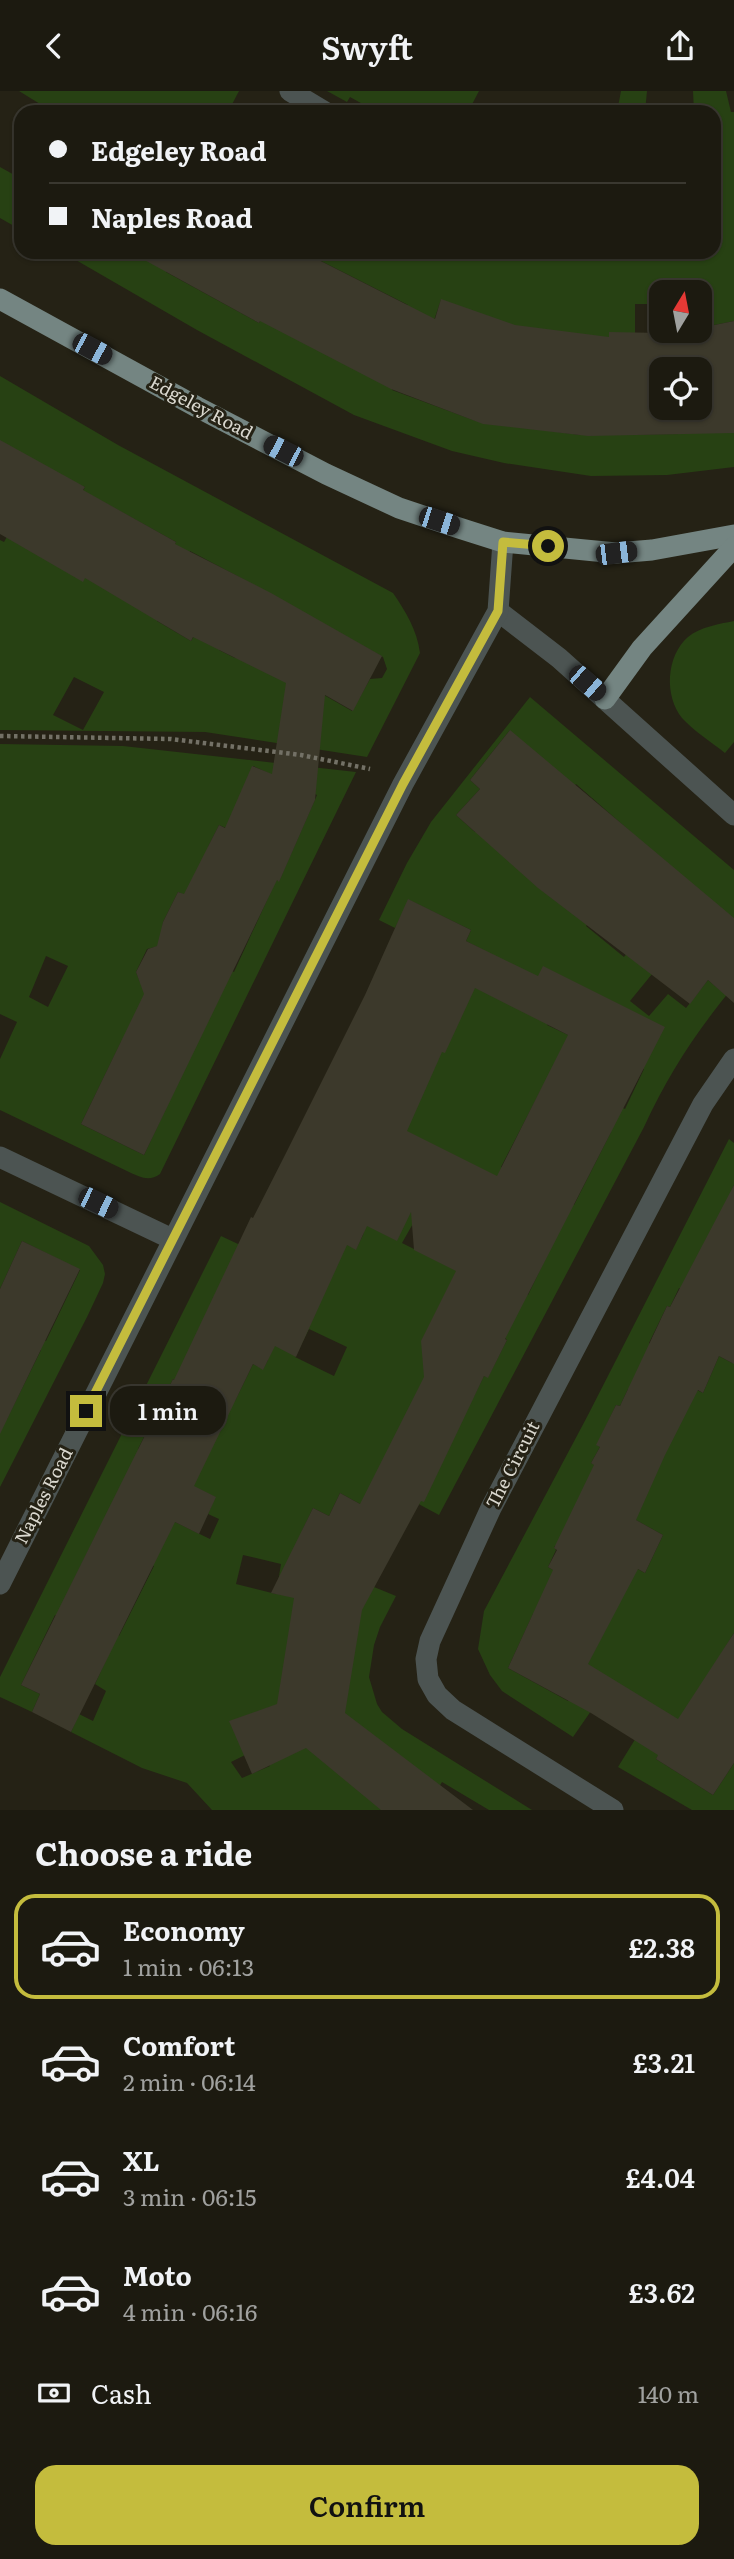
<!DOCTYPE html>
<meta charset="utf-8">
<style>
:root{--surface:#1c1a10;--page:#252319;--text:#f1f3f6;--muted:#a0a19f;--line:#3a3830;--accent:#c4bc3d}
body{margin:0;font-family:Literata,serif;background:var(--page);color:var(--text);height:100vh;display:flex;flex-direction:column;font-size:26px;white-space:nowrap}
*{box-sizing:border-box;margin:0}
p{font-size:23px;color:var(--muted)}
.icon{flex:none;width:38px;height:38px;fill:none;stroke:currentColor;stroke-width:2;stroke-linecap:round;stroke-linejoin:round}
.map{position:relative;height:1719px;overflow:hidden}
.sheet{display:flex;flex-direction:column;background:var(--surface);flex:1}
.sheet>*{flex:none}
.banner{position:absolute;left:14px;top:14px;width:707px;height:154px;border-radius:21px;box-shadow:0 2px 5px #0004,0 0 0 2px var(--line);display:grid;align-content:center;height:154px;padding:0 35px;background:var(--surface)}
.needle{width:46px;rotate:10deg}
.fabs{position:absolute;left:649px;top:189px;display:grid;gap:14px}
.fabs a{display:grid;place-items:center;width:63px;height:63px;border-radius:14px;background:var(--surface);box-shadow:0 2px 5px #0004,0 0 0 2px var(--line);font-size:35px}
.end{position:absolute;width:32px;height:32px;margin:-16px;border:9px solid #c4bc3d;background:#111;box-shadow:0 0 0 4px #111}
.from{border-radius:50%}
.bubble{position:absolute;height:49px;border-radius:21px;background:var(--surface);box-shadow:0 2px 5px #0004,0 0 0 2px var(--line);font-size:23px;font-weight:600;line-height:49px;text-align:center}
.car{position:absolute;width:21px;height:42px;margin:-21px -10px;border-radius:9px;box-shadow:0 0 5px 2px #0007;background:linear-gradient(#222 24%,#8ab4d8 0 40%,#222 0 76%,#8ab4d8 0 86%,#222 0)}
.banner b{display:flex;align-items:center;gap:24px;height:66px;font-size:26px}
.banner b+b{border-top:2px solid var(--line)}
.banner i{width:18px;height:18px;background:var(--text)}
ul{padding:0;list-style:none}
li{display:flex;align-items:center;gap:21px;height:105px;margin:0 14px 10px;padding:0 21px;border:4px solid transparent;border-radius:21px}
li div{flex:1}
li b{display:block;font-size:26px}
li em{font-style:normal;font-weight:600}
li.current{border-color:var(--accent)}
li>.icon{width:63px;height:63px;stroke-width:1.5}
h2{padding:0 35px;font-size:32px;line-height:84px}
.pay{display:flex;align-items:center;gap:18px;height:77px;padding:0 35px;font-size:26px}
.pay p{margin-inline-start:auto}
.cta{display:flex;gap:14px;margin-top:auto;padding:14px 35px}
.cta a{flex:1;height:80px;border-radius:21px;background:var(--accent);color:#111;font-size:28px;font-weight:600;line-height:80px;text-align:center}
header{display:flex;justify-content:space-between;align-items:center;height:91px;padding:0 35px;background:var(--surface);font-size:32px;font-weight:600}
.map>svg:first-child{display:block}
.green{fill:#274113;fill-rule:evenodd}
.building{fill:#3c392b;fill-rule:evenodd}
.lines{fill:none;stroke-linecap:round;stroke-linejoin:round}
.path{stroke:#737166;stroke-width:4.5;stroke-dasharray:3.5 3.5;stroke-linecap:butt}
.minor{stroke:#4c5452;stroke-width:21}
.major{stroke:#748582;stroke-width:21}
.route{stroke:#c4bc3d;stroke-width:9}
.labels{text-anchor:middle;stroke-width:6;stroke-linejoin:round;paint-order:stroke}
.street-label{font-size:18px;fill:#dad8cf;stroke:#252215}
</style>
<header><svg class="icon" aria-label="back" viewBox="0 0 24 24"><path d="M15 5l-7 7 7 7"/></svg>Swyft<svg class="icon" aria-label="share" viewBox="0 0 24 24"><path d="M12 15V3M7 8l5-5 5 5M5 13v7h14v-7"/></svg></header>
<div class="map">
<svg width="734" height="1719" viewBox="0 0 734 1719">
<rect width="100%" height="100%" fill="#252215"/>
<g class="green">
<path d="M 19,0 L 239,0 L 228,21 L 53,21 Z"/>
<path d="M 327,0 L 479,0 L 468,21 L 377,21 L 350,6 L 347,11 Z"/>
<path d="M 621,0 L 647,0 L 645,21 L 617,21 Z"/>
<path d="M 693,0 L 726,0 L 731,21 L 734,21 L 734,230 L 700,237 L 700,201 L 662,201 L 661,213 L 635,213 L 635,242 L 609,280 L 595,344 L 681,343 L 679,317 L 693,317 L 697,340 L 734,335 L 734,376 L 667,384 L 591,385 L 504,372 L 452,360 L 354,324 L 197,239 L 62,161 L 177,161 L 166,181 L 259,232 L 294,161 L 714,161 L 714,21 L 694,21 ZM 317,168 L 408,214 L 299,200 ZM 441,209 L 476,330 L 392,299 L 415,236 L 430,241 ZM 585,279 L 580,344 L 492,332 Z"/>
<path d="M 0,76 L 18,86 L 21,81 L 21,139 L 0,127 Z"/>
<path d="M 0,285 L 118,354 L 393,502 C 406,521 417,539 420,562 L 367,666 L 205,641 L 0,639 L 0,449 L 4,451 L 14,433 L 56,449 L 85,396 L 0,364 ZM 98,408 L 176,451 L 160,481 L 91,476 ZM 190,460 L 269,502 L 235,567 L 219,559 L 223,550 L 199,537 L 191,550 L 157,530 L 160,515 ZM 324,533 L 383,566 L 387,578 L 382,587 L 370,588 L 352,620 L 317,600 ZM 74,586 L 104,601 L 83,639 L 53,624 Z"/>
<path d="M 734,530 L 734,651 L 725,662 C 711,651 694,640 682,627 C 664,605 666,565 688,546 C 700,536 719,533 734,530 Z"/>
<path d="M 530,606 L 734,779 L 734,827 L 670,861 L 630,910 L 649,925 L 668,903 L 686,917 L 708,889 L 721,900 L 734,895 C 696,941 669,982 644,1036 L 439,1424 L 400,1403 L 360,1413 L 340,1402 L 329,1425 L 313,1417 L 302,1440 L 374,1496 L 396,1505 L 380,1536 L 374,1554 L 369,1586 L 377,1613 L 382,1621 L 402,1638 L 532,1719 L 489,1719 L 442,1691 L 425,1719 L 212,1719 L 187,1692 L 142,1677 L 71,1641 L 79,1623 L 93,1630 L 106,1600 L 95,1593 L 114,1552 L 55,1524 L 21,1594 L 40,1603 L 32,1621 L 0,1606 L 0,1586 L 221,1145 L 238,1153 L 321,1141 L 356,1158 L 363,1144 L 403,977 L 460,926 L 491,863 L 466,850 L 471,839 L 409,809 L 395,837 L 379,829 L 407,772 L 431,731 ZM 510,639 L 475,741 L 456,724 L 480,698 L 470,689 ZM 576,693 L 632,742 L 535,743 ZM 609,808 L 644,840 L 624,866 L 586,835 ZM 550,927 L 588,950 L 644,978 L 625,1018 L 564,987 L 583,951 L 547,934 ZM 545,991 L 611,1041 L 574,1114 L 501,1076 ZM 415,1129 L 450,1176 L 402,1152 ZM 563,1131 L 528,1204 L 502,1191 ZM 309,1238 L 347,1256 L 334,1285 L 295,1266 ZM 505,1247 L 507,1249 L 488,1286 L 484,1285 L 474,1305 L 430,1284 ZM 268,1269 L 263,1278 L 253,1273 L 235,1310 L 178,1281 ZM 173,1288 L 231,1317 L 138,1358 ZM 135,1368 L 215,1406 L 208,1423 L 219,1428 L 210,1448 L 175,1431 ZM 95,1446 L 154,1475 L 119,1545 L 60,1517 ZM 243,1464 L 281,1473 L 276,1503 L 236,1493 ZM 259,1657 L 270,1675 L 242,1687 L 231,1671 Z"/>
<path d="M 0,653 L 123,655 L 356,681 L 160,1083 C 149,1091 140,1086 129,1081 L 0,1019 L 0,968 L 17,931 L 0,923 ZM 253,675 L 317,704 L 279,790 L 208,756 L 219,734 L 228,738 ZM 273,796 L 234,881 L 200,864 L 162,841 L 163,831 L 178,801 L 194,808 ZM 159,855 L 153,957 L 149,897 L 140,891 L 136,881 L 147,858 ZM 46,865 L 68,875 L 48,916 L 29,906 ZM 121,951 L 183,981 L 144,1064 L 81,1033 Z"/>
<path d="M 729,1048 L 734,1052 L 734,1094 L 687,1200 L 679,1197 L 670,1216 L 667,1215 L 649,1252 L 651,1254 L 642,1272 L 703,1302 L 719,1265 L 732,1272 L 734,1268 L 734,1542 L 656,1668 L 713,1704 L 734,1672 L 734,1719 L 692,1719 L 618,1676 L 655,1616 L 591,1620 L 573,1646 L 502,1600 L 490,1584 L 478,1558 L 484,1520 L 588,1324 ZM 628,1298 L 683,1325 L 646,1401 L 591,1372 L 600,1356 L 597,1354 L 616,1314 L 620,1315 ZM 605,1412 L 663,1444 L 645,1482 L 625,1471 L 576,1492 L 548,1476 L 556,1459 L 554,1456 ZM 533,1523 L 610,1530 L 568,1610 L 508,1577 Z"/>
<path d="M 0,1111 L 89,1155 L 103,1174 L 105,1183 L 103,1192 L 87,1226 L 0,1396 L 0,1336 L 7,1328 L 41,1259 L 0,1238 L 17,1237 L 46,1250 L 80,1179 L 22,1150 L 0,1198 Z"/>
</g>
<g class="building">
<path d="M 130,161 L 303,161 L 435,228 L 441,208 L 515,234 L 609,246 L 609,241 L 662,242 L 662,245 L 700,240 L 700,237 L 734,230 L 734,342 L 588,345 L 483,333 L 391,298 L 260,230 L 259,232 ZM 662,278 L 700,278 L 700,317 L 662,317 Z"/>
<path d="M 0,349 L 85,396 L 83,399 L 176,451 L 175,453 L 271,502 L 382,565 L 353,620 L 325,604 L 315,709 L 279,791 L 277,789 L 144,1064 L 81,1033 L 144,903 L 136,881 L 148,858 L 157,855 L 163,831 L 178,801 L 184,803 L 219,734 L 225,737 L 252,675 L 272,683 L 286,592 L 193,546 L 191,550 L 85,487 L 83,491 L 0,443 Z"/>
<path d="M 510,639 L 734,827 L 734,912 L 708,889 L 690,913 L 538,797 L 456,724 L 480,698 L 470,689 Z"/>
<path d="M 408,808 L 471,839 L 466,850 L 538,885 L 543,875 L 665,936 L 505,1248 L 507,1249 L 488,1287 L 484,1285 L 424,1411 L 421,1410 L 362,1519 L 345,1622 L 473,1719 L 381,1719 L 306,1657 L 252,1683 L 229,1630 L 277,1613 L 294,1507 L 271,1502 L 313,1417 L 329,1425 L 340,1402 L 360,1413 L 424,1286 L 421,1250 L 456,1180 L 414,1159 L 411,1121 L 397,1150 L 367,1135 L 356,1159 L 347,1154 L 296,1266 L 275,1255 L 263,1279 L 253,1273 L 194,1395 L 216,1406 L 199,1443 L 175,1431 L 71,1641 L 32,1621 L 40,1603 L 21,1594 L 173,1288 L 174,1289 L 251,1126 L 253,1127 L 285,1064 L 365,904 ZM 475,897 L 568,944 L 497,1085 L 407,1040 L 442,961 L 445,962 Z"/>
<path d="M 734,1094 L 734,1273 L 719,1265 L 703,1302 L 698,1299 L 665,1364 L 636,1429 L 663,1444 L 645,1482 L 638,1478 L 588,1573 L 678,1628 L 734,1542 L 734,1672 L 713,1704 L 656,1668 L 658,1664 L 591,1622 L 508,1577 L 553,1479 L 548,1476 L 557,1459 L 554,1457 L 594,1374 L 591,1372 L 600,1356 L 596,1354 L 616,1314 L 620,1315 L 667,1215 L 670,1216 Z"/>
<path d="M 22,1150 L 80,1178 L 0,1343 L 0,1198 Z"/>
</g>
<g class="lines">
<path class="path" d="M 0,645 L 171,648 L 301,664 L 370,678"/>
<g class="minor">
<path d="M 290,0 L 325,21"/>
<path d="M 498,520 L 559,567 L 734,724"/>
<path d="M 0,1066 L 172,1148"/>
<path d="M 0,1493 L 403,693 L 498,520 L 503,451"/>
<path d="M 613,1719 L 453,1619 L 437,1604 L 428,1588 L 426,1568 L 430,1550 L 491,1417 L 703,1013 L 734,968"/>
</g>
<g class="major">
<path d="M 0,208 L 197,316 L 326,383 L 399,417 L 459,437 L 503,451 L 616,462 L 652,459 L 734,444"/>
<path d="M 605,608 L 642,557 L 734,456"/>
</g>
</g>
<g class="lines">
<path class="route" d="M 86,1320 L 403,693 L 498,520 L 503,451 L 548,455"/>
</g>
<g class="labels">
<g class="street-label">
<text transform="translate(201 317) rotate(28)" y="6">Edgeley Road</text>
<text transform="translate(513 1374) rotate(-63)" y="6">The Circuit</text>
<text transform="translate(44 1405) rotate(-63)" y="6">Naples Road</text>
</g>
</g>
</svg>
<div class="fabs">
<a><svg class="needle" viewBox="-14 -14 28 28"><path d="M0-13l5 13h-10z" fill="#e53935"/><path d="M0 13l5-13h-10z" fill="#a0a19f"/></svg></a>
<a><svg class="icon" aria-label="locate" viewBox="0 0 24 24"><circle cx="12" cy="12" r="6"/><path d="M12 2v4M12 18v4M2 12h4M18 12h4"/></svg></a>
</div>
<i class="end from" style="left:548px;top:455px"></i>
<i class="end" style="left:86px;top:1320px"></i>
<div class="bubble" style="left:110px;top:1295px;width:116px">1 min</div>
<i class="car" style="left:92px;top:258px;rotate:118deg"></i>
<i class="car" style="left:283px;top:360px;rotate:297deg"></i>
<i class="car" style="left:439px;top:430px;rotate:108deg"></i>
<i class="car" style="left:616px;top:462px;rotate:83deg"></i>
<i class="car" style="left:587px;top:592px;rotate:131deg"></i>
<i class="car" style="left:98px;top:1112px;rotate:116deg"></i>
<div class="banner">
<b><i class="from"></i>Edgeley Road</b>
<b><i></i>Naples Road</b>
</div>
</div>
<section class="sheet">
<h2>Choose a ride</h2>
<ul>
<li class="current"><svg class="icon" aria-label="car" viewBox="0 0 24 24"><path d="M5 17H2v-5l4-1 3-4h7l3 4 3 1v5h-3M9 17h6M6 11h13"/><circle cx="7" cy="17" r="2"/><circle cx="17" cy="17" r="2"/></svg><div><b>Economy</b><p>1 min · 06:13</p></div><em>£2.38</em></li>
<li><svg class="icon" aria-label="car" viewBox="0 0 24 24"><path d="M5 17H2v-5l4-1 3-4h7l3 4 3 1v5h-3M9 17h6M6 11h13"/><circle cx="7" cy="17" r="2"/><circle cx="17" cy="17" r="2"/></svg><div><b>Comfort</b><p>2 min · 06:14</p></div><em>£3.21</em></li>
<li><svg class="icon" aria-label="car" viewBox="0 0 24 24"><path d="M5 17H2v-5l4-1 3-4h7l3 4 3 1v5h-3M9 17h6M6 11h13"/><circle cx="7" cy="17" r="2"/><circle cx="17" cy="17" r="2"/></svg><div><b>XL</b><p>3 min · 06:15</p></div><em>£4.04</em></li>
<li><svg class="icon" aria-label="car" viewBox="0 0 24 24"><path d="M5 17H2v-5l4-1 3-4h7l3 4 3 1v5h-3M9 17h6M6 11h13"/><circle cx="7" cy="17" r="2"/><circle cx="17" cy="17" r="2"/></svg><div><b>Moto</b><p>4 min · 06:16</p></div><em>£3.62</em></li>
</ul>
<div class="pay"><svg class="icon" aria-label="cash" viewBox="0 0 24 24"><path d="M3 7h18v10H3z"/><circle cx="12" cy="12" r="2"/></svg>Cash<p>140 m</p></div>
<div class="cta"><a>Confirm</a></div>
</section>
